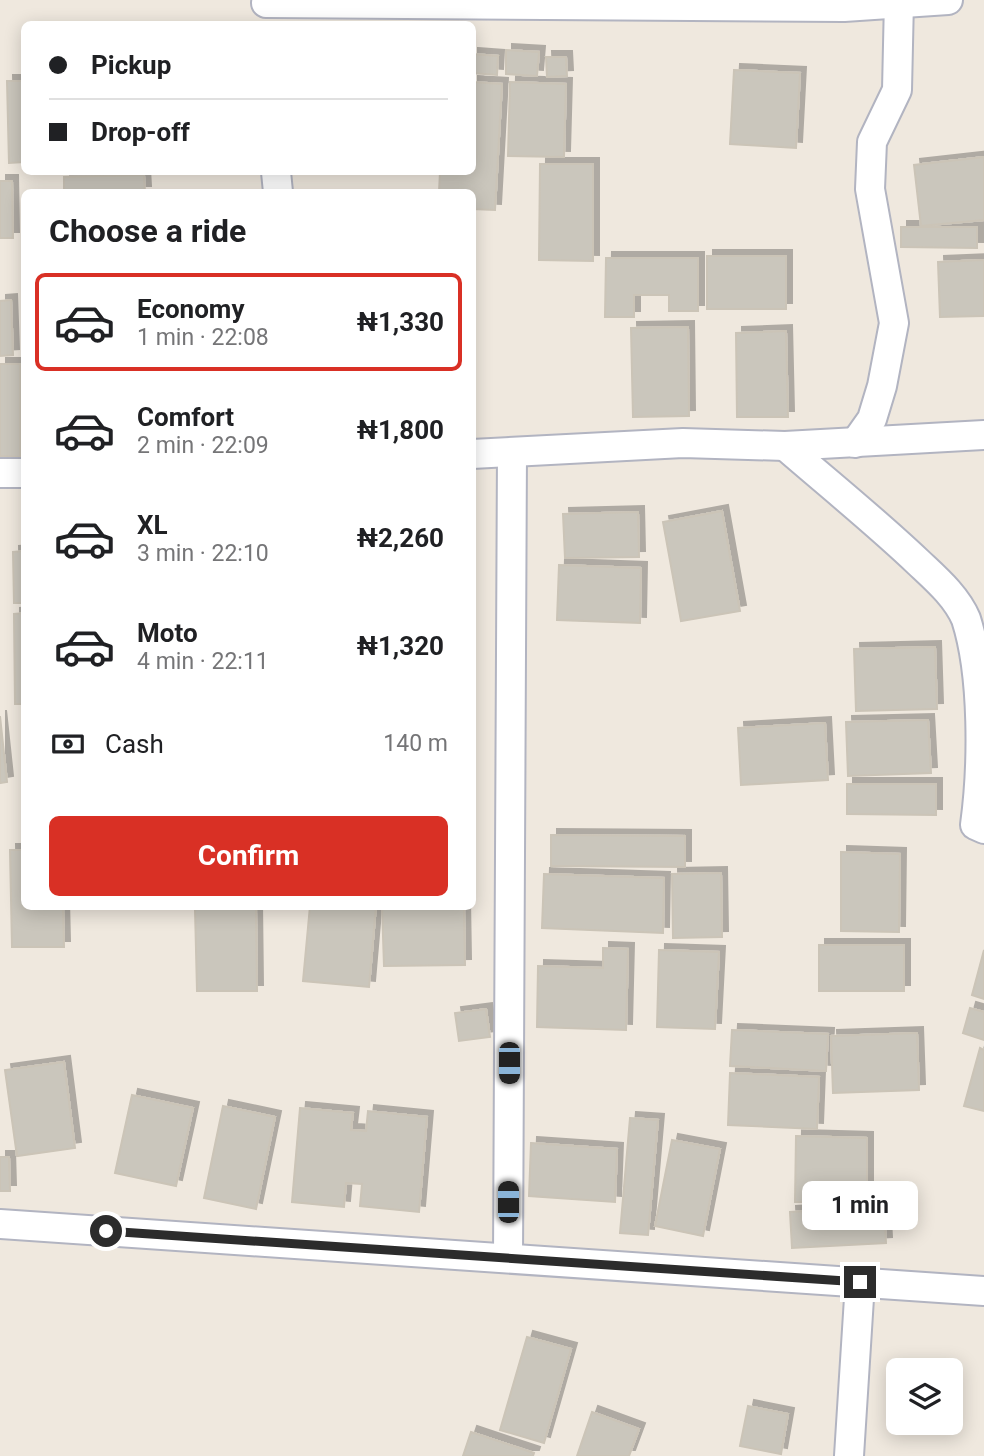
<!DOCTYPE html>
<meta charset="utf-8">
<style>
:root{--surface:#fff;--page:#f2f2f2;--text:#202124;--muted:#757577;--line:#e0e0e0;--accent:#d93025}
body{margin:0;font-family:Roboto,sans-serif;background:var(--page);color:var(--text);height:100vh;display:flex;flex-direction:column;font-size:26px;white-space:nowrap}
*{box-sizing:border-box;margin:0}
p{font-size:23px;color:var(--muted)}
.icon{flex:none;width:38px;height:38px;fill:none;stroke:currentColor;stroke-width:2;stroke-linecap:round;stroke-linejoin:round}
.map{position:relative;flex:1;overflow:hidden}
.panel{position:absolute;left:21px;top:189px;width:455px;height:721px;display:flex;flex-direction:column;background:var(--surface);border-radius:10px;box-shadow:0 4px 18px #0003}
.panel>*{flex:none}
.hud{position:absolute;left:21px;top:21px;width:455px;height:154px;border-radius:10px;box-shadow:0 4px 18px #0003;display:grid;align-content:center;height:154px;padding:0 28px;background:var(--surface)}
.controls{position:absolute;left:886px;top:1358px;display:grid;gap:14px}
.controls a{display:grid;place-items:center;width:77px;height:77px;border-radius:10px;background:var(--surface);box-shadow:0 4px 18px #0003;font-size:35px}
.end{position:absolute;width:32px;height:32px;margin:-16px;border:9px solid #2c2c2c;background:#fff;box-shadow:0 0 0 4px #fff}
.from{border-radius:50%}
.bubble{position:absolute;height:49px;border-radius:10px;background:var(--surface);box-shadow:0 4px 18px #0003;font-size:23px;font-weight:700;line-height:49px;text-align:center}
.car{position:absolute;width:21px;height:42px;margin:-21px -10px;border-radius:9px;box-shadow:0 0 5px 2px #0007;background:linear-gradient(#222 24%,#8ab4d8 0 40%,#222 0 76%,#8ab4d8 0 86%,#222 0)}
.hud b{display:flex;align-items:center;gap:24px;height:66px;font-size:26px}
.hud b+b{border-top:2px solid var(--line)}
.hud i{width:18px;height:18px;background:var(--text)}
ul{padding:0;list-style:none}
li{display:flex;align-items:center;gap:21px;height:98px;margin:0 14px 10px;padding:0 14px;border:4px solid transparent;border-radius:10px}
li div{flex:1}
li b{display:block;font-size:26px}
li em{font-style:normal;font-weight:700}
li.on{border-color:var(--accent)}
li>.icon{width:63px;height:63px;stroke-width:1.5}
h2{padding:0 28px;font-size:32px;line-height:84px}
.pay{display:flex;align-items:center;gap:18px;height:77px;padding:0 28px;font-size:26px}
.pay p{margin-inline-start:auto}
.primary-button{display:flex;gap:14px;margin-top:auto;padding:14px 28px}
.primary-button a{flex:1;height:80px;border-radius:10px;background:var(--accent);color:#fff;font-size:28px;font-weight:700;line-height:80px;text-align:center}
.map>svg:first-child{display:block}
.building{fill:#cac6bc;stroke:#cbc4b7;stroke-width:2;filter:url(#shadow)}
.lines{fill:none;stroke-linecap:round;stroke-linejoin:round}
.minor-casing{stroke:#b2b4c1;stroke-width:32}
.minor{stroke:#fff;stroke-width:28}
.route{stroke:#2c2c2c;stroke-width:9}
</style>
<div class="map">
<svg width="984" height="1456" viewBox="0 0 984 1456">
<defs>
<filter id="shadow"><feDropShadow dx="6" dy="-6" stdDeviation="0" flood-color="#0004"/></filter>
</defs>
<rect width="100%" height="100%" fill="#efe8de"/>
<g class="building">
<path d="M 506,50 L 539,52 L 537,76 L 506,74 Z"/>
<path d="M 472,54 L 498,56 L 497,75 L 472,73 Z"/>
<path d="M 546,57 L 566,57 L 567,76 L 547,77 Z"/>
<path d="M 734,70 L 800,73 L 796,148 L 730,144 Z"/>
<path d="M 7,81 L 24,81 L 24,162 L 9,163 Z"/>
<path d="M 472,82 L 502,84 L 495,210 L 472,209 L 472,192 L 439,192 L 440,172 L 472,172 Z"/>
<path d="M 510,82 L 566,84 L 564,157 L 508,156 Z"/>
<path d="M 984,157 L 984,220 L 921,226 L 914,165 Z"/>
<path d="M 540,164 L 593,164 L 593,261 L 539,260 Z"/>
<path d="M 144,175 L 145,192 L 64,192 L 64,177 Z"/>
<path d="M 0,181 L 12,181 L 13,238 L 0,238 Z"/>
<path d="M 901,227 L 977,227 L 977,248 L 901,247 Z"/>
<rect x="707" y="256" width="79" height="53"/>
<path d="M 606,258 L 698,258 L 698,311 L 669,311 L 669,295 L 634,295 L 634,317 L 605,317 Z"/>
<path d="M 984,260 L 984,316 L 940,317 L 938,262 Z"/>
<path d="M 11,300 L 13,355 L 0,356 L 0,301 Z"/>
<path d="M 688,327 L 689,416 L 633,417 L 631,328 Z"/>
<path d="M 786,331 L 788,417 L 737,417 L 736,333 Z"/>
<path d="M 0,364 L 20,364 L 20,457 L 0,456 Z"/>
<path d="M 722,511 L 740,611 L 681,621 L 663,522 Z"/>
<path d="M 638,512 L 639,557 L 565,558 L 563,514 Z"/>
<path d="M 24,551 L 24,603 L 14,603 L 13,552 Z"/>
<path d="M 559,565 L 641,568 L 640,623 L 557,620 Z"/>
<path d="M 24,613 L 24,704 L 15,704 L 14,614 Z"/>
<path d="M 935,647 L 937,709 L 856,711 L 854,649 Z"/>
<path d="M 0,716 L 7,782 L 0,783 Z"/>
<path d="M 928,720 L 931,773 L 848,776 L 846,722 Z"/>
<path d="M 825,723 L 828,780 L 741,785 L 738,728 Z"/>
<path d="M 847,784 L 936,784 L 936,815 L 847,814 Z"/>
<path d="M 551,835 L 685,836 L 685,867 L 551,866 Z"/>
<path d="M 10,850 L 24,850 L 24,906 L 63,906 L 64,947 L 12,947 Z"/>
<path d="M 841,852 L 900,854 L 899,932 L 841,931 Z"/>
<path d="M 721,873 L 722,937 L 673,938 L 672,874 Z"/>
<path d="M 544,874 L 664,878 L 663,933 L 542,928 Z"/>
<path d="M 310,906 L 376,906 L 369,987 L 303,981 Z"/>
<path d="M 382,906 L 464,906 L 465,965 L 384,966 Z"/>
<path d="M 195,909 L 256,909 L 257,991 L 197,991 Z"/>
<rect x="819" y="945" width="85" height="46"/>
<path d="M 603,948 L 628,949 L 626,1030 L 537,1027 L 538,966 L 603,968 Z"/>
<path d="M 659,950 L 719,952 L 715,1029 L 657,1027 Z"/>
<path d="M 984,950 L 984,999 L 972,995 Z"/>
<path d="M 970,1008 L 984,1012 L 984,1040 L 963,1033 Z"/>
<path d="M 486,1009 L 490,1037 L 459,1041 L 455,1013 Z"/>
<path d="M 732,1030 L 828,1034 L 826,1071 L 730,1066 Z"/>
<path d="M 917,1033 L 919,1090 L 833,1093 L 831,1036 Z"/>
<path d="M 980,1048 L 984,1050 L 984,1111 L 964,1106 Z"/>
<path d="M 64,1062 L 75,1148 L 17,1156 L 5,1070 Z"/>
<path d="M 730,1073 L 819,1077 L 817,1129 L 728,1125 Z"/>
<path d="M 132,1095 L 193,1108 L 176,1186 L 115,1173 Z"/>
<path d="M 223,1106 L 275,1117 L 256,1209 L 204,1198 Z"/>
<path d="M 300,1108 L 353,1113 L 351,1130 L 366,1131 L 368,1111 L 427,1117 L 419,1212 L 360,1206 L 362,1184 L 346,1183 L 344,1207 L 292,1202 Z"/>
<path d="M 630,1118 L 658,1120 L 648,1235 L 620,1233 Z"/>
<path d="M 796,1136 L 867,1138 L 867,1202 L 795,1202 Z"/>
<path d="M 672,1140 L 720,1149 L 703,1236 L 655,1226 Z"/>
<path d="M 531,1143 L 617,1149 L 615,1202 L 529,1196 Z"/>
<path d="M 0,1157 L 9,1157 L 10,1191 L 0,1191 Z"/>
<path d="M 884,1207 L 886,1243 L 792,1248 L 790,1212 Z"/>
<path d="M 527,1337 L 571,1349 L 544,1443 L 500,1430 Z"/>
<path d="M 748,1406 L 788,1414 L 781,1454 L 740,1446 Z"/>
<path d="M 592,1412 L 639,1429 L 629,1456 L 577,1456 Z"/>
<path d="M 471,1432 L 534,1453 L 533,1456 L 463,1456 Z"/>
</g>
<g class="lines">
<g class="minor-casing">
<g id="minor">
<path d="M 266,3 L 844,7 L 948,0"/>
<path d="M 276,172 L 278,192"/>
<path d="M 855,443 L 872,419 L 882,386 L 894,323 L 870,189 L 872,142 L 897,90 L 899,0"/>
<path d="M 785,446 C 830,485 876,522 918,562 C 936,579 956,596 966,619 C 984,675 983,766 975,825 L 984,829"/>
<path d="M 472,454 L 683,443 L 785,446 L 984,435"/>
<path d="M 0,473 L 24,473"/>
<path d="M 0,1224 L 984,1291"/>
<path d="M 508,1258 L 512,452"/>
<path d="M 849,1456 L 860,1282"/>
</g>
</g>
<use href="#minor" class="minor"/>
</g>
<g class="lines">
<path class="route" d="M 106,1231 L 860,1282"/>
</g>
</svg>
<div class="controls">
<a><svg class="icon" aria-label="layers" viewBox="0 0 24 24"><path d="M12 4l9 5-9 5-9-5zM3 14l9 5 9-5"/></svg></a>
</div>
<i class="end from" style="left:106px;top:1231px"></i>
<i class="end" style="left:860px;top:1282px"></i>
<div class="bubble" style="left:802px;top:1181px;width:116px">1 min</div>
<i class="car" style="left:509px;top:1063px;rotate:180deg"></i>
<i class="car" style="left:508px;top:1202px;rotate:0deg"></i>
<div class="hud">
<b><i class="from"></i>Pickup</b>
<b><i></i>Drop-off</b>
</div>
<section class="panel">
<h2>Choose a ride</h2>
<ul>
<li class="on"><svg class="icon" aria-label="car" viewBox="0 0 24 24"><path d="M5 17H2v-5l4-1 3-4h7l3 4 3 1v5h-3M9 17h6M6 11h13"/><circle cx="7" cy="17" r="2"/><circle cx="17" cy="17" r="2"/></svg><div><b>Economy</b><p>1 min · 22:08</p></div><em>₦1,330</em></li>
<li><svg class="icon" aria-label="car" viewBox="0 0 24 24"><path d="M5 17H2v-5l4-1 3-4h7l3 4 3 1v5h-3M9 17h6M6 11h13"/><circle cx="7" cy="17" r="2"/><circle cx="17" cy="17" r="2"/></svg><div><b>Comfort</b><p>2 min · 22:09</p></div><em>₦1,800</em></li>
<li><svg class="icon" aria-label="car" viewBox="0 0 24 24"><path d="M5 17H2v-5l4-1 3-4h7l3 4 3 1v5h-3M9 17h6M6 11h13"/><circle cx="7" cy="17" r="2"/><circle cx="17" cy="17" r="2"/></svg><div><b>XL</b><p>3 min · 22:10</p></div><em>₦2,260</em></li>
<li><svg class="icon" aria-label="car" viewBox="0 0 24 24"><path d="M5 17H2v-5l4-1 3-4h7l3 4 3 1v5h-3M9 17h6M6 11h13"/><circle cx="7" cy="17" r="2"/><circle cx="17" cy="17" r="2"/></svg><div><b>Moto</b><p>4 min · 22:11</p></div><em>₦1,320</em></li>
</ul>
<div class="pay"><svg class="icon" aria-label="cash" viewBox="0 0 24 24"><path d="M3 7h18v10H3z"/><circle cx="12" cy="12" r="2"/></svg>Cash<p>140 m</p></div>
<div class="primary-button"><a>Confirm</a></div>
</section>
</div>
